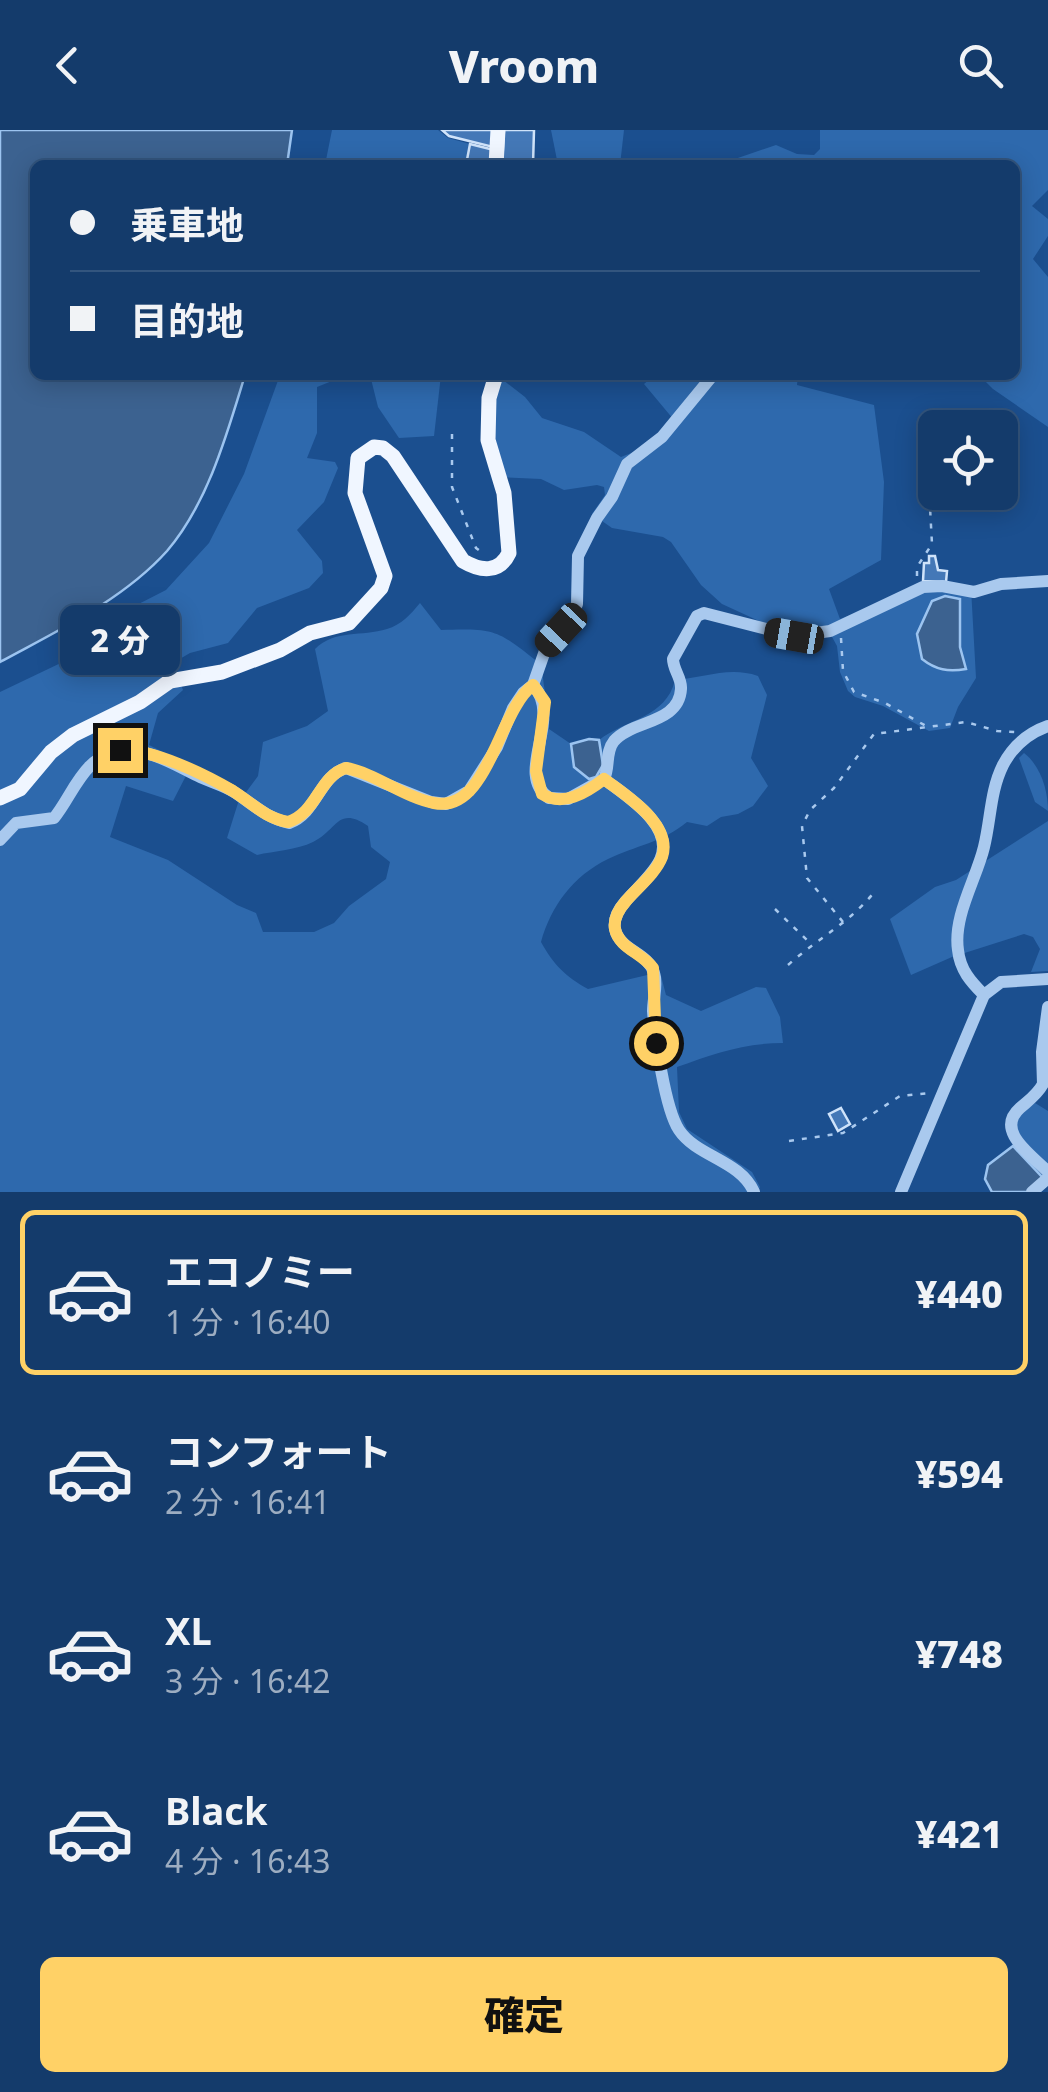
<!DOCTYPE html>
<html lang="ja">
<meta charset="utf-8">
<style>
:root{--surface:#143b6b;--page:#214673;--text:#f1f3f6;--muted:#9dadc1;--line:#33557e;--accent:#ffd166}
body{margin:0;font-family:"Noto Sans","Noto Sans JP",sans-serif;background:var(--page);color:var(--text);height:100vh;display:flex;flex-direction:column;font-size:38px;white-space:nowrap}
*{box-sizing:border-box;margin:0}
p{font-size:32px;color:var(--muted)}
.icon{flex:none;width:55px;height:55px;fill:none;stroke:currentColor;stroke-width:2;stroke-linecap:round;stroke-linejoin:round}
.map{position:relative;height:1062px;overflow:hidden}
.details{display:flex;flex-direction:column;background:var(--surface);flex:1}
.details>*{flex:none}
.top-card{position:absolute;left:30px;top:30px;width:990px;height:220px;border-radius:15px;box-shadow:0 5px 25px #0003,0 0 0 2px var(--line);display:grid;align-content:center;height:220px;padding:0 40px;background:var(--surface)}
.tools{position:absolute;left:918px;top:280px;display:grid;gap:20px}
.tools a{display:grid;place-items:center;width:100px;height:100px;border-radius:15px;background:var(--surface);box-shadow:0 5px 25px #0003,0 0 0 2px var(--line);font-size:50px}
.end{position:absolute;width:45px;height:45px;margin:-22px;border:12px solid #ffd166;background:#111;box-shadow:0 0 0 5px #111}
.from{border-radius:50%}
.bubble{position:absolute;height:70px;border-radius:15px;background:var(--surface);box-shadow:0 5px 25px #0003,0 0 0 2px var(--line);font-size:32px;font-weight:800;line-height:70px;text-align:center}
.car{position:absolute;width:30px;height:60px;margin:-30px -15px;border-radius:12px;box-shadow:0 0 8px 2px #0007;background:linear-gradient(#222 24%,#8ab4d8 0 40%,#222 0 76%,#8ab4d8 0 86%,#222 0)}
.top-card b{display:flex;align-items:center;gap:35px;height:95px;font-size:38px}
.top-card b+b{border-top:2px solid var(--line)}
.top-card i{width:25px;height:25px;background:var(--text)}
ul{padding:18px 0 0;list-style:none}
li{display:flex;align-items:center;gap:30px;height:165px;margin:0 20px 15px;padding:0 20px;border:5px solid transparent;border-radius:15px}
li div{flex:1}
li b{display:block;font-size:38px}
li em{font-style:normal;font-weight:800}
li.current{border-color:var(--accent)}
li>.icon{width:90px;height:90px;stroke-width:1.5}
.button{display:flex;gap:20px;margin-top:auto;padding:20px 40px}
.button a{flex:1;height:115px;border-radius:15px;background:var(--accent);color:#111;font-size:40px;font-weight:800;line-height:115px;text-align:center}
header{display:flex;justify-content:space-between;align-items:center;height:130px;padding:0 40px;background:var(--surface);font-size:45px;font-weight:800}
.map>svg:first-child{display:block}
.green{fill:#2e69ad}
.water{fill:#3c6290;stroke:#9cc4f0;stroke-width:2.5}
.building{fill:#4478b7;stroke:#cfe3fa;stroke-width:2.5}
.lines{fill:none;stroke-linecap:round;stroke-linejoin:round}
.path{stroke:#a9c9ee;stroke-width:2.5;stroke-dasharray:5 8;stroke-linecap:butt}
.minor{stroke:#a9c9ee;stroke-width:12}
.major{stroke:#f0f6ff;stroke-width:15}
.route{stroke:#ffd166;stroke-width:12}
</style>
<header><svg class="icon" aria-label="back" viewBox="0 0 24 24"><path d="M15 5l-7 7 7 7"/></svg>Vroom<svg class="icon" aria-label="search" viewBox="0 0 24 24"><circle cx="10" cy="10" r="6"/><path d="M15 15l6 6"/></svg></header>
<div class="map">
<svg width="1048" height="1062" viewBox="0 0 1048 1062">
<rect width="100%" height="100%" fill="#1b4f8f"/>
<g class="green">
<path d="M 332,0 L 438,0 L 448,8 L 470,14 L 466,35 L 325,35 Z"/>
<path d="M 551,0 L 624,0 L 620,35 L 558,35 Z"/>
<path d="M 820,0 L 1048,0 L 1048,60 L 1032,76 L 1048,89 L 1048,106 L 1033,129 L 1048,147 L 1048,297 L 993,259 L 979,245 L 1015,245 L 1015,35 L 731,35 L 732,30 L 776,15 L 797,24 L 814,25 L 820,19 Z"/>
<path d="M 280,245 L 347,245 L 317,257 L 317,303 L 307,328 L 335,332 L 338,338 L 324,372 L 297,400 L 322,431 L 323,443 L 309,458 L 257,478 L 228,513 L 190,523 L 178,530 L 175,539 L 183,560 L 158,583 L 149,615 L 191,636 L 173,671 L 126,656 L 110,707 L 168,730 L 237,775 L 256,783 L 263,802 L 314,802 L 334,793 L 349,776 L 386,749 L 390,732 L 371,717 L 368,696 C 337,675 337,701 313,712 C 297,720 274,721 257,725 L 227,708 L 238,673 L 258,646 L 263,612 L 307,596 L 328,581 L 315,519 C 335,499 362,507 387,499 C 401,495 411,484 420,473 L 441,500 C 499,498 498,501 543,536 C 541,557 551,576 549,599 L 571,614 L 574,637 L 603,635 L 599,610 C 626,589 666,588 675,550 C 704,548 729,536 758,546 L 767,565 L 751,628 L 768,656 L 753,676 L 738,684 L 721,687 L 707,696 L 687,692 C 663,712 635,716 608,729 C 573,746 551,776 541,812 C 553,834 566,847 588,859 L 660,842 L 666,865 L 701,881 L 756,857 L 766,858 L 780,887 L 783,913 C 744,913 713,924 677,937 L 679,982 L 687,999 L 752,1042 L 760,1057 L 758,1062 L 0,1062 L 0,562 L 67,530 L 121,483 L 166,460 L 209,413 L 244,344 Z"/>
<path d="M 370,245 L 441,245 L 434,306 L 399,308 L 378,277 Z"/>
<path d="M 655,245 L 798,245 L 797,255 L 874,275 L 884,352 L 881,430 L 829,459 L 840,489 L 882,473 L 918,453 L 971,458 L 976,548 L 958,577 L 950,598 L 929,601 L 883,576 L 855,567 L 848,561 L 840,542 L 837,516 L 831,505 L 786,513 L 778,511 L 759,491 L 722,474 L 701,455 L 671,412 L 663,407 L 612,398 L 592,384 L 605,365 L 604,357 L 597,355 L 564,360 L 541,349 L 496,347 L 489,248 L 503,250 L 525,267 L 542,288 L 584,302 L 621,327 L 644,318 L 674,290 L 644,254 Z"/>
<path d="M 1024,623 C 1041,636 1048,661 1048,681 L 1035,672 L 1019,628 Z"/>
<path d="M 1048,691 L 1048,841 L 1031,842 L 1040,819 L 1033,807 L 1024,804 L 952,827 L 911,845 L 890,789 L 935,757 L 956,750 Z"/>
<path d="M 1035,973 L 1048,981 L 1048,1037 L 1017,1005 L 1014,994 L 1021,983 Z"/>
</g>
<g class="water">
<path d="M 0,0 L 292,0 L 287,35 L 35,35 L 35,245 L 245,245 C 227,304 208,373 167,421 C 123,470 57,501 0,532 Z"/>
<path d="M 945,466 L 960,469 L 960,517 L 966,539 C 948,542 936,540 922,529 L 917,504 L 932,471 Z"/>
<path d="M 589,609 L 599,610 L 603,635 L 596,647 L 589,649 L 574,637 L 571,614 Z"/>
<path d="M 1013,1016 L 1043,1048 L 1028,1062 L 992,1062 L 985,1049 L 988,1035 Z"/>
</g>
<g class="building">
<path d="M 442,0 L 493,0 L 493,17 L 449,6 Z"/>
<path d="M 504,0 L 534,0 L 533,35 L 502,35 Z"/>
<path d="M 470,14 L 494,20 L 492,35 L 466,35 Z"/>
<path d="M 929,426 L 935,426 L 938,440 L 947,441 L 946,452 L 923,451 L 924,433 L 929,433 Z"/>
<path d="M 841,978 L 850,994 L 838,1001 L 829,984 Z"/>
</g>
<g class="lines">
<g class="path">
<path d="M 452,304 L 452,357 L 476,418 L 484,424"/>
<path d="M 917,446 L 917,437 L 932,414 L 927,322"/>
<path d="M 841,508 L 843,541 L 854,562 L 885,573 L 926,596"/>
<path d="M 775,779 L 810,813"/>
<path d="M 843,792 L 807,748 L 802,696 L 810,680 L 834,658 L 874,604 L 966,592 L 997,601 L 1015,602"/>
<path d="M 788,835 C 817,809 851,792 875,761"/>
<path d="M 789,1011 L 843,1003 L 900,966 L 930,963"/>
</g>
<g class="minor">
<path d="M 533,555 C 564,589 513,643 549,668 L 568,669 L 604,649 C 610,637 605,622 614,611 C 632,590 679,594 681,559 C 682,548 673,540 673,529 L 697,486 L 704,483 L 794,506 L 830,501 L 923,457 L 942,456 L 974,462 L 1001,454 L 1048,451"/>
<path d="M 604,649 C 626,666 676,696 660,730 C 652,746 636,759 625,772 C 619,779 613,788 615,799 C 620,821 648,822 654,843 C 658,855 653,868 653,881 C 655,907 665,979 679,1000 C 697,1027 740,1030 754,1062"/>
<path d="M 0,710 L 16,693 L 54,688 C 67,672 75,651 90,636 C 124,604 164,629 198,646 C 210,652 223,655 234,662 C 253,674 266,688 289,693 C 317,683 319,646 346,638 L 431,672 L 446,674 L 469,661 L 497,617 L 513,578 L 523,563 L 533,555 L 547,515 L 573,483 L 577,474 L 578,426 L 597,388 L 612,367 L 627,334 L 662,307 L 713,245"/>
<path d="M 984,865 C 971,852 960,840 958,820 C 953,786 976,750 984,717 C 991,689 990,661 1003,635 C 1013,616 1028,603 1048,596"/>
<path d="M 1048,877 L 1042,922 L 1043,954 C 1037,965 1029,970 1020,978 C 994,1001 1032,1025 1048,1042"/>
<path d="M 901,1062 L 984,865 L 1001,852 L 1048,849"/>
<path d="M 1032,1062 L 1048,1048"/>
</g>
<g class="major">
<path d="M 496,35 L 498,0"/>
<path d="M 0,668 L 20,659 L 51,622 L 73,605 L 140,572 L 170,551 L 222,542 L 280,520 L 310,503 L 349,493 L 381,458 L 385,446 L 355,363 L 358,328 L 374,317 L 383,318 L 393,326 L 463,431 C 480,441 499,444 509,423 L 504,363 L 488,310 L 489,268 L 496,245"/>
</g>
</g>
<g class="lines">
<path class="route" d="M 120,620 C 153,619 204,644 233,661 C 252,673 265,688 288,692 C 317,683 319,646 346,638 C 377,644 403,667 434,673 C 488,684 498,581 533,555 L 545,572 L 536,641 L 542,664 C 563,677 586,663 604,649 C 625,665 673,694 662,727 C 656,743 637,758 626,771 C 619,779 613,788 615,799 C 619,818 642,823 653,838 L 656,913"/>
</g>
</svg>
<div class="tools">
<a><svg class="icon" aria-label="locate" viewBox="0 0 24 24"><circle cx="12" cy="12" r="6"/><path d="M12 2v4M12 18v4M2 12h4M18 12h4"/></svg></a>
</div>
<i class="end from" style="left:656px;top:913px"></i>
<i class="end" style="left:120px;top:620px"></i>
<div class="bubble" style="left:60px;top:475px;width:120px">2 分</div>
<i class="car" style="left:561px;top:500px;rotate:223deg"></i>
<i class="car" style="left:794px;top:506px;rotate:280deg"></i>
<div class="top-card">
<b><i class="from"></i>乗車地</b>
<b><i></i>目的地</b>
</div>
</div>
<section class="details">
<ul>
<li class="current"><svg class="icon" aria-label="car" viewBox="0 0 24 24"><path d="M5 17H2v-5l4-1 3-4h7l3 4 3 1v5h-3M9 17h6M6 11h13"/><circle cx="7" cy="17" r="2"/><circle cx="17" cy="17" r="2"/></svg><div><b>エコノミー</b><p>1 分 · 16:40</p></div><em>¥440</em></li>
<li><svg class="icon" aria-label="car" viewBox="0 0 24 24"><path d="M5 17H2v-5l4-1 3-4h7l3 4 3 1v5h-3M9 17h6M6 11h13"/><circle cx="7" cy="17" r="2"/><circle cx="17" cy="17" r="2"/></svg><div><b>コンフォート</b><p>2 分 · 16:41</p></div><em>¥594</em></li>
<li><svg class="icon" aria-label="car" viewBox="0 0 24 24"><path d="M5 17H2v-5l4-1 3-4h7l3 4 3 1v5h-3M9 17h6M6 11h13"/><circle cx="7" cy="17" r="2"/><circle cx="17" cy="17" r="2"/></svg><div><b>XL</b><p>3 分 · 16:42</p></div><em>¥748</em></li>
<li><svg class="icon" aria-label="car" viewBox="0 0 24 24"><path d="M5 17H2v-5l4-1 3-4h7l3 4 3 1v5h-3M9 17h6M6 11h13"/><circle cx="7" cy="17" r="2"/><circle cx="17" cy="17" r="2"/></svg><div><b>Black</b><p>4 分 · 16:43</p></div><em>¥421</em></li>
</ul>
<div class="button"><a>確定</a></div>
</section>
